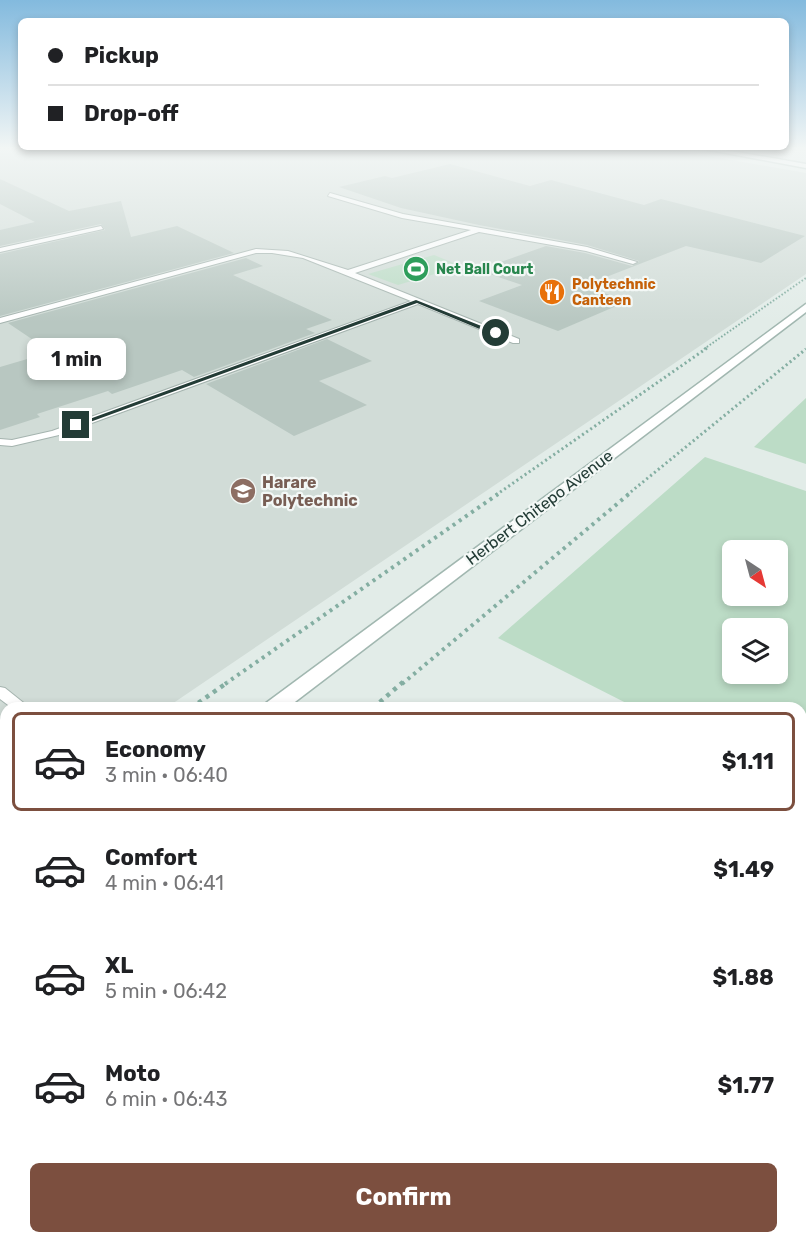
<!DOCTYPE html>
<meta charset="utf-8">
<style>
:root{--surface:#fff;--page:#f6f6f6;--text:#202124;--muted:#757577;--line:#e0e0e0;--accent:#7c4f3f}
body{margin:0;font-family:Rubik,sans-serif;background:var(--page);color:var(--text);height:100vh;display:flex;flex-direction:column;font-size:22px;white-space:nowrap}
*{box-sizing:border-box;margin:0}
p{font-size:20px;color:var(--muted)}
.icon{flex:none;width:33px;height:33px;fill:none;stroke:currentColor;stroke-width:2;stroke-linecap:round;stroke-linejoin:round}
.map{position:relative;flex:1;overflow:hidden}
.drawer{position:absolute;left:0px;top:702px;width:807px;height:542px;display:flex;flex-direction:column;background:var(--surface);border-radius:18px 18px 0 0;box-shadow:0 3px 9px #0003}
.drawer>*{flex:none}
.top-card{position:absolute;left:18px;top:18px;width:771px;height:132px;border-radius:9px;box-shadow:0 3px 9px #0003;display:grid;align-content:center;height:132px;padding:0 30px;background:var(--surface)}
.needle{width:39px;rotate:144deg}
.fabs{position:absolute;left:722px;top:540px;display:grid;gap:12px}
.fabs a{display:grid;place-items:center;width:66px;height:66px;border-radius:9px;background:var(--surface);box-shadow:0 3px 9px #0003;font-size:30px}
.end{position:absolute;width:27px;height:27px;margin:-14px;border:8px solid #233c36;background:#fff;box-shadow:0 0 0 3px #fff}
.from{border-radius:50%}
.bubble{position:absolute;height:42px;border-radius:9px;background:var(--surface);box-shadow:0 3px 9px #0003;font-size:20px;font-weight:700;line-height:42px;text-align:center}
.top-card b{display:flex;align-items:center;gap:21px;height:57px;font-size:22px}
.top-card b+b{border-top:2px solid var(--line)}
.top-card i{width:15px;height:15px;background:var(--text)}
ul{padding:10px 0 0;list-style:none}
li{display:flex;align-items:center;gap:18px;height:99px;margin:0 12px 9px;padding:0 18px;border:3px solid transparent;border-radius:9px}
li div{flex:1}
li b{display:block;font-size:22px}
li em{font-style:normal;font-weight:700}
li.on{border-color:var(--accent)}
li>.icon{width:54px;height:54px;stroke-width:1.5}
.action{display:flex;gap:12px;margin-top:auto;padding:12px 30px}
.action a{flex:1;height:69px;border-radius:9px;background:var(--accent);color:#fff;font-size:24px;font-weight:700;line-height:69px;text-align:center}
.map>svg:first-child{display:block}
.built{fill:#d1dcd7}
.green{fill:#bcdcc6;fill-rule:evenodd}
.building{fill:#b8c7c1}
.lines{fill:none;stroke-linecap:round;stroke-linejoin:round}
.service-casing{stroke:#a5b4af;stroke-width:2}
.secondary-casing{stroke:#a1b7b0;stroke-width:3}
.path-far4{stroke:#84aea2;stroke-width:2;stroke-dasharray:1.5 2;stroke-linecap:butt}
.path-far3{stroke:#84aea2;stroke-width:3;stroke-dasharray:2 3;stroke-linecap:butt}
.path-far2{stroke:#84aea2;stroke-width:4;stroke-dasharray:3 4.5;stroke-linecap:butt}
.path-far1{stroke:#84aea2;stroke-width:4.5;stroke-dasharray:4 5;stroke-linecap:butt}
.path{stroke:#84aea2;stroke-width:6;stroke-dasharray:4.5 8;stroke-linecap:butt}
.service{fill:#fff;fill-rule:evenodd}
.secondary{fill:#fff;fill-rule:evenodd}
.route{fill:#233c36}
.labels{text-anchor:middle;stroke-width:4.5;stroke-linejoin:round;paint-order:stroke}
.far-leisure-label{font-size:14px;font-weight:bold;fill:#27864d;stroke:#f3f8f6;text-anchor:start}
.far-food-label{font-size:14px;font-weight:bold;fill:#c56008;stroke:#f3f8f6;text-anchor:start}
.education-label{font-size:16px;font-weight:bold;fill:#785e54;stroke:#f3f8f6;text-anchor:start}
.street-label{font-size:16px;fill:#233c36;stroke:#f3f8f6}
</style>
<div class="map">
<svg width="806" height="1243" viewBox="0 0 806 1243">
<rect width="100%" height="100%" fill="#e2ece8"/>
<path class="built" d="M 0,148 L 663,148 L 806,173 L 806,274 L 166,708 L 6,708 L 6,816 L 0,820 Z"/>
<g class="green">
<path d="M 434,255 L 461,266 L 398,285 L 368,274 Z"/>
<path d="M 806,398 L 806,464 L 754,447 Z"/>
<path d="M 705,457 L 806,491 L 806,794 L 801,791 L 801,708 L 636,708 L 498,638 ZM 777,550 L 777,596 L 732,596 L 732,550 ZM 732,628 L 777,628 L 777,674 L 732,674 Z"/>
</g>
<g class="building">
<path d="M 450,164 L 530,186 L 551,180 L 644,205 L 661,199 L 805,236 L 761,263 L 686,246 L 583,286 L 628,301 L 558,331 L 479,301 L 522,285 L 478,270 L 546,246 L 585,253 L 632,266 L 639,261 L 587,245 L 479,225 L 401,208 L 339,187 L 385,176 L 392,178 Z"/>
<path d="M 0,179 L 69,211 L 121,201 L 131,237 L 177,226 L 234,253 L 0,316 L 0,254 L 105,230 L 101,224 L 0,246 L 0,230 L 35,222 L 0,204 Z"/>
<path d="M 246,258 L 263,266 L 233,275 L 332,320 L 306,329 L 315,333 L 194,377 L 182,370 L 112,394 L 108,391 L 37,414 L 40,417 L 0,430 L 0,367 L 51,352 L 8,323 Z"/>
<path d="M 327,339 L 372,361 L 319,381 L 367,405 L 294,436 L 206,384 Z"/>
</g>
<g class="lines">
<g class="service-casing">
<g id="service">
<path d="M 330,193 L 403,214 L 587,247 L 637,262 L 633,264 L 586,251 L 479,232 L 355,273 L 519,339 L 519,343 L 513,343 L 418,304 L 59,435 L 12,446 L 0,445 L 0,439 L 12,440 L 52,431 L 411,301 L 303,258 L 272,253 L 256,253 L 0,323 L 0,318 L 256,249 L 288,251 L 348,270 L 471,230 L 402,218 L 328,196 Z"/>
<path d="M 101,226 L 103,229 L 0,252 L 0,248 Z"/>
<path d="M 0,687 L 5,688 L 30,708 L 12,708 L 0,699 Z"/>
</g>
</g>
<g class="secondary-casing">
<g id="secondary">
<path d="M 699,148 L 714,148 L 806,164 L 806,168 Z"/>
<path d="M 806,304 L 806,312 L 287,708 L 263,708 L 266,703 Z"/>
<path d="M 6,898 L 6,922 L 0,924 L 0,900 Z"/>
</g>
</g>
<path class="path-far4" d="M 704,349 L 806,278"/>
<g class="path-far3">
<path d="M 496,495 L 707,348"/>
<path d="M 627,495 L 806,349"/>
</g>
<g class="path-far2">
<path d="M 225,684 L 498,494"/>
<path d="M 402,684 L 629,494"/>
</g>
<g class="path-far1">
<path d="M 191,708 L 228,682"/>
<path d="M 373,708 L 403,682"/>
<path d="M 0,844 L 6,840"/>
</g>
<path class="path" d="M 0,1022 L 6,1017"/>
<use href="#service" class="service"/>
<use href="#secondary" class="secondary"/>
</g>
<linearGradient id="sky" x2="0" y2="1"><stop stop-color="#83bade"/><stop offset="0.46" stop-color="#f2f6f5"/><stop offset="1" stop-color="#f2f6f5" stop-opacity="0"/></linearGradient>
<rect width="806" height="322" fill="url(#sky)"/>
<path class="route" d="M 416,300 L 499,333 L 494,335 L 417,303 L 79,426 L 73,425 Z"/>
<defs>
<g id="stadium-disc" transform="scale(1.35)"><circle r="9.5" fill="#2e9e5b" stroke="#f3f8f6"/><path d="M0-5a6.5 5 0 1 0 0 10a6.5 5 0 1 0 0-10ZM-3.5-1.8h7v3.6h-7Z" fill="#fff"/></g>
<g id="restaurant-disc" transform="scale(1.35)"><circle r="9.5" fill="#e8710a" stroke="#f3f8f6"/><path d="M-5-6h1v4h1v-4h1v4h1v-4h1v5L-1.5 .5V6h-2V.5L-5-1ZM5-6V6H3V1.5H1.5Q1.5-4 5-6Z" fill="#fff"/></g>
<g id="university-disc" transform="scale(1.35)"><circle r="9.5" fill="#8d6e63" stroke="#f3f8f6"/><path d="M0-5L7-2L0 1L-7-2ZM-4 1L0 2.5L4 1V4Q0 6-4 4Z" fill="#fff"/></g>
</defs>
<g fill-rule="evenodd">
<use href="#stadium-disc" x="416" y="269"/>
<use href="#restaurant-disc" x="552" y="292"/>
<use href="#university-disc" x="243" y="491"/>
</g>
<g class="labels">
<g class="far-leisure-label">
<text x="436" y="274">Net Ball Court</text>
</g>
<g class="far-food-label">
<text x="572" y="289">Polytechnic<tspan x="572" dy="16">Canteen</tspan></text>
</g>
<g class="education-label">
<text x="262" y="488">Harare<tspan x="262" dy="18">Polytechnic</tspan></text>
</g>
<g class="street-label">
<text transform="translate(539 507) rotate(-37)" y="6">Herbert Chitepo Avenue</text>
</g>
</g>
</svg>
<div class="fabs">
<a><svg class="needle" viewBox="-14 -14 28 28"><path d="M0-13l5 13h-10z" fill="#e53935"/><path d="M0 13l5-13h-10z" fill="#757577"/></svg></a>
<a><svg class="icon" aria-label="layers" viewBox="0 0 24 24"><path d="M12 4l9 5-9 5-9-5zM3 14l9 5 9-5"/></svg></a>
</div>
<i class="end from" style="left:496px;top:333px"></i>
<i class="end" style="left:76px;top:425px"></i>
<div class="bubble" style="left:27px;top:338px;width:99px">1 min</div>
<div class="top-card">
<b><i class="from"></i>Pickup</b>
<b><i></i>Drop-off</b>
</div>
<section class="drawer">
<ul>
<li class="on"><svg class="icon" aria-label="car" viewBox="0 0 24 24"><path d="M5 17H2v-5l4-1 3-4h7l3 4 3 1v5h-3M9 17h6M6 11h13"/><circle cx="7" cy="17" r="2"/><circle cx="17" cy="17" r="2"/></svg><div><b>Economy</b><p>3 min · 06:40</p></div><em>$1.11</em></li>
<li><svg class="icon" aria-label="car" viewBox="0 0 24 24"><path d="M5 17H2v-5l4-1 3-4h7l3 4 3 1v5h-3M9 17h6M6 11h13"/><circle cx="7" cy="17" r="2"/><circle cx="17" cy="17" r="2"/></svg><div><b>Comfort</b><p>4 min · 06:41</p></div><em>$1.49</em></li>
<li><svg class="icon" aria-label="car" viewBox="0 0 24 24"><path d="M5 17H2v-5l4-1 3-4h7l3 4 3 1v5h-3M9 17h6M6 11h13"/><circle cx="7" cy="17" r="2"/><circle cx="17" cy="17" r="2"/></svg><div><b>XL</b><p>5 min · 06:42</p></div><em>$1.88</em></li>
<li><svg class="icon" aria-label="car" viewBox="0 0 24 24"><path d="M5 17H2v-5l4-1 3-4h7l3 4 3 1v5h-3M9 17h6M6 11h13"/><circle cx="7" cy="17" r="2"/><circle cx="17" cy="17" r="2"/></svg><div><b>Moto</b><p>6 min · 06:43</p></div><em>$1.77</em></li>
</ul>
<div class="action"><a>Confirm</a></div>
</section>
</div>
